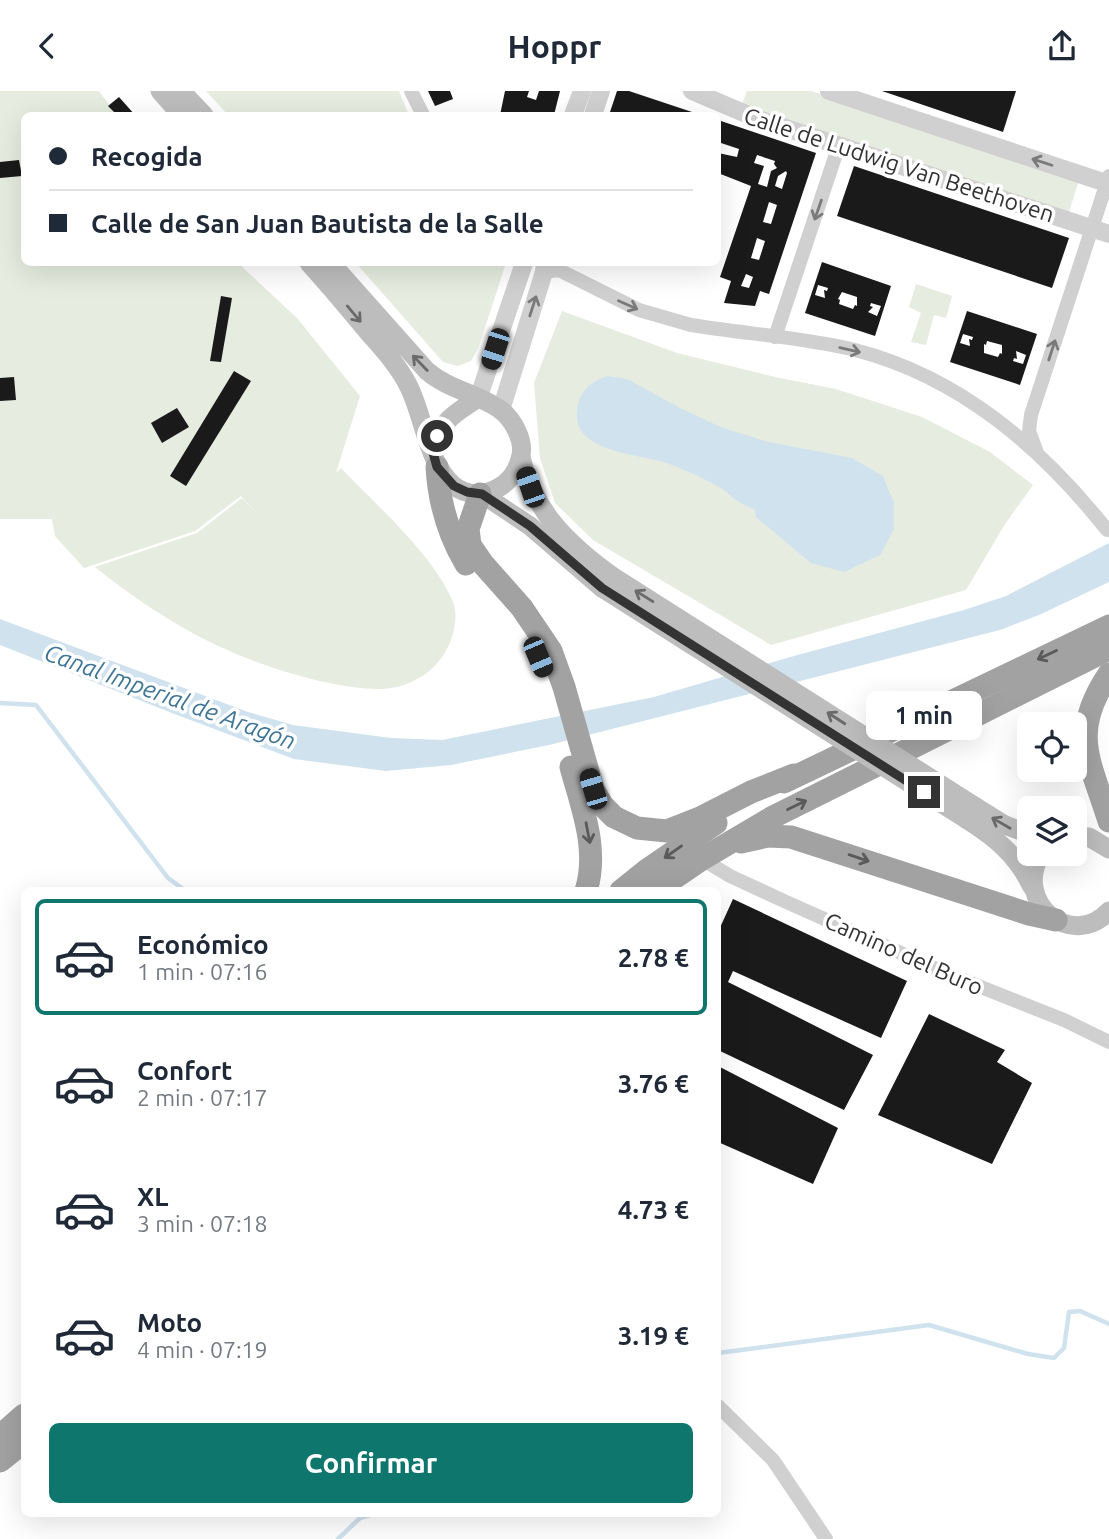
<!DOCTYPE html>
<html lang="es">
<meta charset="utf-8">
<style>
:root{--surface:#fff;--page:#f2f2f3;--text:#1f2937;--muted:#747a83;--line:#e0e1e3;--accent:#0f766e}
body{margin:0;font-family:Ubuntu,sans-serif;background:var(--page);color:var(--text);height:100vh;display:flex;flex-direction:column;font-size:26px;white-space:nowrap}
*{box-sizing:border-box;margin:0}
p{font-size:23px;color:var(--muted)}
.icon{flex:none;width:38px;height:38px;fill:none;stroke:currentColor;stroke-width:2;stroke-linecap:round;stroke-linejoin:round}
.map{position:relative;flex:1;overflow:hidden}
.sheet{position:absolute;left:21px;top:796px;width:700px;height:630px;display:flex;flex-direction:column;background:var(--surface);border-radius:10px;box-shadow:0 7px 28px #0002}
.sheet>*{flex:none}
.banner{position:absolute;left:21px;top:21px;width:700px;height:154px;border-radius:10px;box-shadow:0 7px 28px #0002;display:grid;align-content:center;height:154px;padding:0 28px;background:var(--surface)}
.tools{position:absolute;left:1017px;top:621px;display:grid;gap:14px}
.tools a{display:grid;place-items:center;width:70px;height:70px;border-radius:10px;background:var(--surface);box-shadow:0 7px 28px #0002;font-size:35px}
.end{position:absolute;width:32px;height:32px;margin:-16px;border:9px solid #333;background:#fff;box-shadow:0 0 0 4px #fff}
.from{border-radius:50%}
.bubble{position:absolute;height:49px;border-radius:10px;background:var(--surface);box-shadow:0 7px 28px #0002;font-size:23px;font-weight:600;line-height:49px;text-align:center}
.car{position:absolute;width:21px;height:42px;margin:-21px -10px;border-radius:9px;box-shadow:0 0 5px 2px #0007;background:linear-gradient(#222 24%,#8ab4d8 0 40%,#222 0 76%,#8ab4d8 0 86%,#222 0)}
.banner b{display:flex;align-items:center;gap:24px;height:66px;font-size:26px}
.banner b+b{border-top:2px solid var(--line)}
.banner i{width:18px;height:18px;background:var(--text)}
ul{padding:12px 0 0;list-style:none}
li{display:flex;align-items:center;gap:21px;height:116px;margin:0 14px 10px;padding:0 14px;border:4px solid transparent;border-radius:10px}
li div{flex:1}
li b{display:block;font-size:26px}
li em{font-style:normal;font-weight:600}
li.active{border-color:var(--accent)}
li>.icon{width:63px;height:63px;stroke-width:1.5}
.button{display:flex;gap:14px;margin-top:auto;padding:14px 28px}
.button a{flex:1;height:80px;border-radius:10px;background:var(--accent);color:#fff;font-size:28px;font-weight:600;line-height:80px;text-align:center}
header{display:flex;justify-content:space-between;align-items:center;height:91px;padding:0 28px;background:var(--surface);font-size:32px;font-weight:600}
.map>svg:first-child{display:block}
.green{fill:#e6ecdf}
.water{fill:#cfe2ee}
.lines{fill:none;stroke-linecap:round;stroke-linejoin:round}
.stream{stroke:#cfe2ee;stroke-width:4.5}
.building{fill:#1a1a1a;fill-rule:evenodd}
.minor{stroke:#d0d0d0;stroke-width:14}
.tertiary{stroke:#d0d0d0;stroke-width:18}
.secondary{stroke:#bdbdbd;stroke-width:19}
.trunk{stroke:#a2a2a2;stroke-width:23}
.secondary-bridge{stroke:#bdbdbd;stroke-width:19}
.oneway{stroke:#7a7a7a}
.oneway2{stroke:#6a6a6a}
.oneway3{stroke:#5a5a5a}
.route{stroke:#333;stroke-width:9}
.labels{text-anchor:middle;stroke-width:7;stroke-linejoin:round;paint-order:stroke}
.street-label{font-size:23px;fill:#333;stroke:#fff}
.water-label{font-size:24px;font-style:italic;fill:#3f7597;stroke:#fff}
</style>
<header><svg class="icon" aria-label="back" viewBox="0 0 24 24"><path d="M15 5l-7 7 7 7"/></svg>Hoppr<svg class="icon" aria-label="share" viewBox="0 0 24 24"><path d="M12 15V3M7 8l5-5 5 5M5 13v7h14v-7"/></svg></header>
<div class="map">
<svg width="1109" height="1448" viewBox="0 0 1109 1448">
<rect width="100%" height="100%" fill="#fff"/>
<g class="green">
<path d="M 0,0 L 99,0 L 117,24 L 24,24 L 24,172 L 238,172 L 297,227 L 360,305 L 336,382 L 341,377 C 376,414 433,463 453,511 C 460,529 451,556 439,570 C 425,588 401,598 378,598 C 327,597 256,574 210,551 C 169,531 130,504 95,476 L 197,442 L 242,407 L 260,426 L 241,405 L 195,440 L 84,477 L 55,445 L 52,428 L 0,428 Z"/>
<path d="M 206,0 L 399,0 L 409,24 L 228,24 Z"/>
<path d="M 747,0 L 811,0 L 1079,89 L 1068,124 L 741,16 Z"/>
<path d="M 356,172 L 506,172 L 478,258 L 471,270 L 458,275 L 443,271 Z"/>
<path d="M 916,193 L 952,205 L 946,227 L 934,224 L 926,254 L 911,251 L 921,222 L 909,216 Z"/>
<path d="M 562,220 L 677,262 L 775,286 L 836,298 L 922,326 L 990,361 L 1033,394 L 1005,433 L 966,499 L 771,554 L 593,449 L 555,412 L 540,367 L 534,292 Z"/>
</g>
<g class="water">
<path d="M 607,285 L 627,288 L 682,318 L 723,337 L 769,351 L 852,367 L 883,385 L 894,412 L 894,438 L 880,464 L 844,481 L 811,472 L 756,426 L 755,419 C 749,416 742,413 736,409 C 730,405 726,399 719,396 C 705,388 690,381 675,375 C 645,361 566,365 578,314 C 582,297 592,291 607,285 Z"/>
<path d="M 1109,452 L 1109,491 L 1039,524 L 1000,539 L 549,654 L 451,674 L 386,680 L 294,668 L 172,622 L 0,554 L 0,528 L 248,621 L 293,634 L 391,647 L 442,649 L 654,606 L 794,565 L 964,519 L 1006,505 Z"/>
</g>
<g class="lines">
<g class="stream">
<path d="M 0,612 L 36,614 L 168,787 L 186,800"/>
<path d="M 718,1262 L 929,1234 L 1028,1263 L 1054,1267 L 1064,1257 L 1069,1221 L 1080,1220 L 1109,1233"/>
<path d="M 338,1448 L 360,1427 L 373,1423"/>
</g>
</g>
<g class="building">
<path d="M 428,0 L 450,0 L 453,8 L 435,15 Z"/>
<path d="M 505,0 L 529,0 L 527,6 L 536,9 L 539,0 L 560,0 L 554,24 L 500,24 Z"/>
<path d="M 617,0 L 629,0 L 701,24 L 636,24 L 633,21 L 632,24 L 609,24 Z"/>
<path d="M 882,0 L 1016,0 L 1003,41 Z"/>
<path d="M 119,6 L 135,24 L 117,24 L 108,15 Z"/>
<path d="M 718,29 L 816,62 L 769,203 L 760,200 L 755,215 L 724,212 L 731,190 L 720,186 L 751,95 L 718,82 L 718,62 L 737,66 L 739,58 L 718,51 ZM 757,64 L 775,70 L 774,73 L 777,77 L 771,80 L 767,96 L 758,93 L 764,75 L 754,72 ZM 786,80 L 787,82 L 782,98 L 775,95 L 778,85 ZM 769,111 L 777,114 L 771,133 L 763,131 ZM 757,147 L 765,150 L 759,169 L 751,167 ZM 746,183 L 753,186 L 749,197 L 741,195 Z"/>
<path d="M 19,69 L 22,85 L 0,87 L 0,71 Z"/>
<path d="M 854,75 L 1069,147 L 1052,197 L 837,125 Z"/>
<path d="M 822,171 L 891,195 L 875,245 L 805,222 ZM 818,194 L 828,197 L 827,200 L 824,199 L 825,207 L 815,204 ZM 842,201 L 857,206 L 857,215 L 855,214 L 853,218 L 839,213 L 840,209 L 838,208 ZM 871,212 L 881,215 L 877,225 L 868,221 L 873,216 L 870,215 Z"/>
<path d="M 221,205 L 232,207 L 221,271 L 210,270 Z"/>
<path d="M 967,220 L 1037,243 L 1020,294 L 950,271 ZM 963,243 L 973,246 L 972,249 L 969,248 L 970,255 L 960,252 ZM 987,250 L 1002,254 L 1002,263 L 1000,262 L 998,266 L 984,262 L 984,253 L 986,254 ZM 1016,260 L 1026,264 L 1023,273 L 1013,270 L 1014,267 L 1017,268 Z"/>
<path d="M 234,280 L 251,290 L 186,395 L 170,385 Z"/>
<path d="M 14,286 L 16,309 L 0,310 L 0,287 Z"/>
<path d="M 177,317 L 189,336 L 162,352 L 151,332 Z"/>
<path d="M 733,808 L 907,890 L 881,947 L 733,880 L 728,891 L 873,964 L 844,1019 L 718,959 L 718,841 Z"/>
<path d="M 929,923 L 1005,959 L 997,971 L 1032,992 L 992,1073 L 878,1024 Z"/>
<path d="M 718,975 L 838,1037 L 813,1093 L 718,1051 Z"/>
</g>
<g class="lines">
<g class="minor">
<path d="M 411,0 L 423,24"/>
<path d="M 544,181 L 559,179 L 639,219 L 691,234 C 746,243 802,246 855,259 C 960,286 1041,356 1107,439"/>
<path d="M 775,246 L 839,54"/>
<path d="M 1036,359 L 1029,340 L 1031,324 L 1109,85"/>
<path d="M 702,768 L 730,785 L 784,810 L 948,883 L 1064,929 L 1109,951"/>
<path d="M 718,1315 L 773,1369 L 826,1448"/>
</g>
<g class="tertiary">
<path d="M 692,0 L 758,28 L 1109,143"/>
<path d="M 829,0 L 1109,93"/>
<path d="M 573,24 L 582,0"/>
<path d="M 593,24 L 601,0"/>
<path d="M 478,308 L 524,172"/>
<path d="M 501,319 L 544,181 L 545,172"/>
</g>
<g class="secondary">
<path d="M 160,0 L 181,24"/>
<path d="M 181,0 L 204,24"/>
<path d="M 309,172 C 329,194 349,218 368,241 C 382,257 397,273 407,292 C 424,323 426,370 453,394 C 466,405 483,405 498,397 C 509,391 517,380 520,368 C 526,351 513,327 498,317 C 475,302 448,298 427,280 L 331,172"/>
<path d="M 432,357 C 442,330 453,323 477,308"/>
<path d="M 521,366 C 533,420 569,454 612,485"/>
<path d="M 482,403 L 530,435 L 602,497"/>
<path d="M 976,716 L 1005,734 L 1029,743"/>
<path d="M 966,728 C 996,747 1017,764 1032,796"/>
<path d="M 1074,745 L 1089,746 L 1109,758"/>
<path d="M 1041,763 C 1012,811 1072,860 1109,820"/>
</g>
<g class="trunk">
<path d="M 437,376 C 439,410 448,443 466,473"/>
<path d="M 480,403 L 468,438 L 470,454 L 483,473 L 522,517 L 551,560 L 564,596 L 593,698 L 602,714 L 614,726 L 637,737 L 667,740 L 700,727 L 751,701 L 794,684"/>
<path d="M 1109,583 C 1069,642 1090,669 1109,730"/>
<path d="M 571,676 C 582,717 599,758 586,800"/>
<path d="M 784,691 L 1109,535"/>
<path d="M 741,751 L 768,745 L 791,746 L 1029,823 L 1056,829"/>
<path d="M 621,800 L 647,779 L 716,732"/>
<path d="M 655,800 L 702,768 L 773,726 L 1109,558"/>
<path d="M 0,1345 L 24,1324"/>
<path d="M 0,1370 L 24,1351"/>
</g>
<g class="secondary-bridge">
<path d="M 612,485 L 976,716"/>
<path d="M 602,497 L 966,728"/>
</g>
</g>
<defs><path id="oneway-shaft" d="M-6 0H5M1.5-3L5.5 0L1.5 3" fill="none" stroke-width="1.6" stroke-linecap="round" stroke-linejoin="round" transform="scale(1.75)"/></defs>
<g class="oneway">
<use href="#oneway-shaft" transform="translate(1042 71) rotate(-162)"/>
<use href="#oneway-shaft" transform="translate(818 119) rotate(109)"/>
<use href="#oneway-shaft" transform="translate(628 214) rotate(24)"/>
<use href="#oneway-shaft" transform="translate(533 215) rotate(-72)"/>
<use href="#oneway-shaft" transform="translate(850 259) rotate(13)"/>
<use href="#oneway-shaft" transform="translate(1052 259) rotate(-72)"/>
</g>
<g class="oneway2">
<use href="#oneway-shaft" transform="translate(354 223) rotate(50)"/>
<use href="#oneway-shaft" transform="translate(420 272) rotate(-134)"/>
<use href="#oneway-shaft" transform="translate(644 505) rotate(-148)"/>
<use href="#oneway-shaft" transform="translate(836 627) rotate(-147)"/>
<use href="#oneway-shaft" transform="translate(1001 732) rotate(-150)"/>
</g>
<g class="oneway3">
<use href="#oneway-shaft" transform="translate(1047 564) rotate(155)"/>
<use href="#oneway-shaft" transform="translate(797 714) rotate(-26)"/>
<use href="#oneway-shaft" transform="translate(588 742) rotate(79)"/>
<use href="#oneway-shaft" transform="translate(673 761) rotate(145)"/>
<use href="#oneway-shaft" transform="translate(859 767) rotate(19)"/>
</g>
<g class="lines">
<path class="route" d="M 437,345 L 432,358 L 437,376 L 454,395 L 467,401 L 482,403 L 530,435 L 602,497 L 924,701"/>
</g>
<g class="labels">
<g class="street-label">
<text transform="translate(899 74) rotate(18)" y="8">Calle de Ludwig Van Beethoven</text>
<text transform="translate(904 863) rotate(24)" y="8">Camino del Buro</text>
</g>
<g class="water-label">
<text transform="translate(170 606) rotate(20)" y="8">Canal Imperial de Aragón</text>
</g>
</g>
</svg>
<div class="tools">
<a><svg class="icon" aria-label="locate" viewBox="0 0 24 24"><circle cx="12" cy="12" r="6"/><path d="M12 2v4M12 18v4M2 12h4M18 12h4"/></svg></a>
<a><svg class="icon" aria-label="layers" viewBox="0 0 24 24"><path d="M12 4l9 5-9 5-9-5zM3 14l9 5 9-5"/></svg></a>
</div>
<i class="end from" style="left:437px;top:345px"></i>
<i class="end" style="left:924px;top:701px"></i>
<div class="bubble" style="left:866px;top:600px;width:116px">1 min</div>
<i class="car" style="left:495px;top:258px;rotate:198deg"></i>
<i class="car" style="left:530px;top:396px;rotate:341deg"></i>
<i class="car" style="left:538px;top:566px;rotate:157deg"></i>
<i class="car" style="left:593px;top:698px;rotate:343deg"></i>
<div class="banner">
<b><i class="from"></i>Recogida</b>
<b><i></i>Calle de San Juan Bautista de la Salle</b>
</div>
<section class="sheet">
<ul>
<li class="active"><svg class="icon" aria-label="car" viewBox="0 0 24 24"><path d="M5 17H2v-5l4-1 3-4h7l3 4 3 1v5h-3M9 17h6M6 11h13"/><circle cx="7" cy="17" r="2"/><circle cx="17" cy="17" r="2"/></svg><div><b>Económico</b><p>1 min · 07:16</p></div><em>2.78 €</em></li>
<li><svg class="icon" aria-label="car" viewBox="0 0 24 24"><path d="M5 17H2v-5l4-1 3-4h7l3 4 3 1v5h-3M9 17h6M6 11h13"/><circle cx="7" cy="17" r="2"/><circle cx="17" cy="17" r="2"/></svg><div><b>Confort</b><p>2 min · 07:17</p></div><em>3.76 €</em></li>
<li><svg class="icon" aria-label="car" viewBox="0 0 24 24"><path d="M5 17H2v-5l4-1 3-4h7l3 4 3 1v5h-3M9 17h6M6 11h13"/><circle cx="7" cy="17" r="2"/><circle cx="17" cy="17" r="2"/></svg><div><b>XL</b><p>3 min · 07:18</p></div><em>4.73 €</em></li>
<li><svg class="icon" aria-label="car" viewBox="0 0 24 24"><path d="M5 17H2v-5l4-1 3-4h7l3 4 3 1v5h-3M9 17h6M6 11h13"/><circle cx="7" cy="17" r="2"/><circle cx="17" cy="17" r="2"/></svg><div><b>Moto</b><p>4 min · 07:19</p></div><em>3.19 €</em></li>
</ul>
<div class="button"><a>Confirmar</a></div>
</section>
</div>
